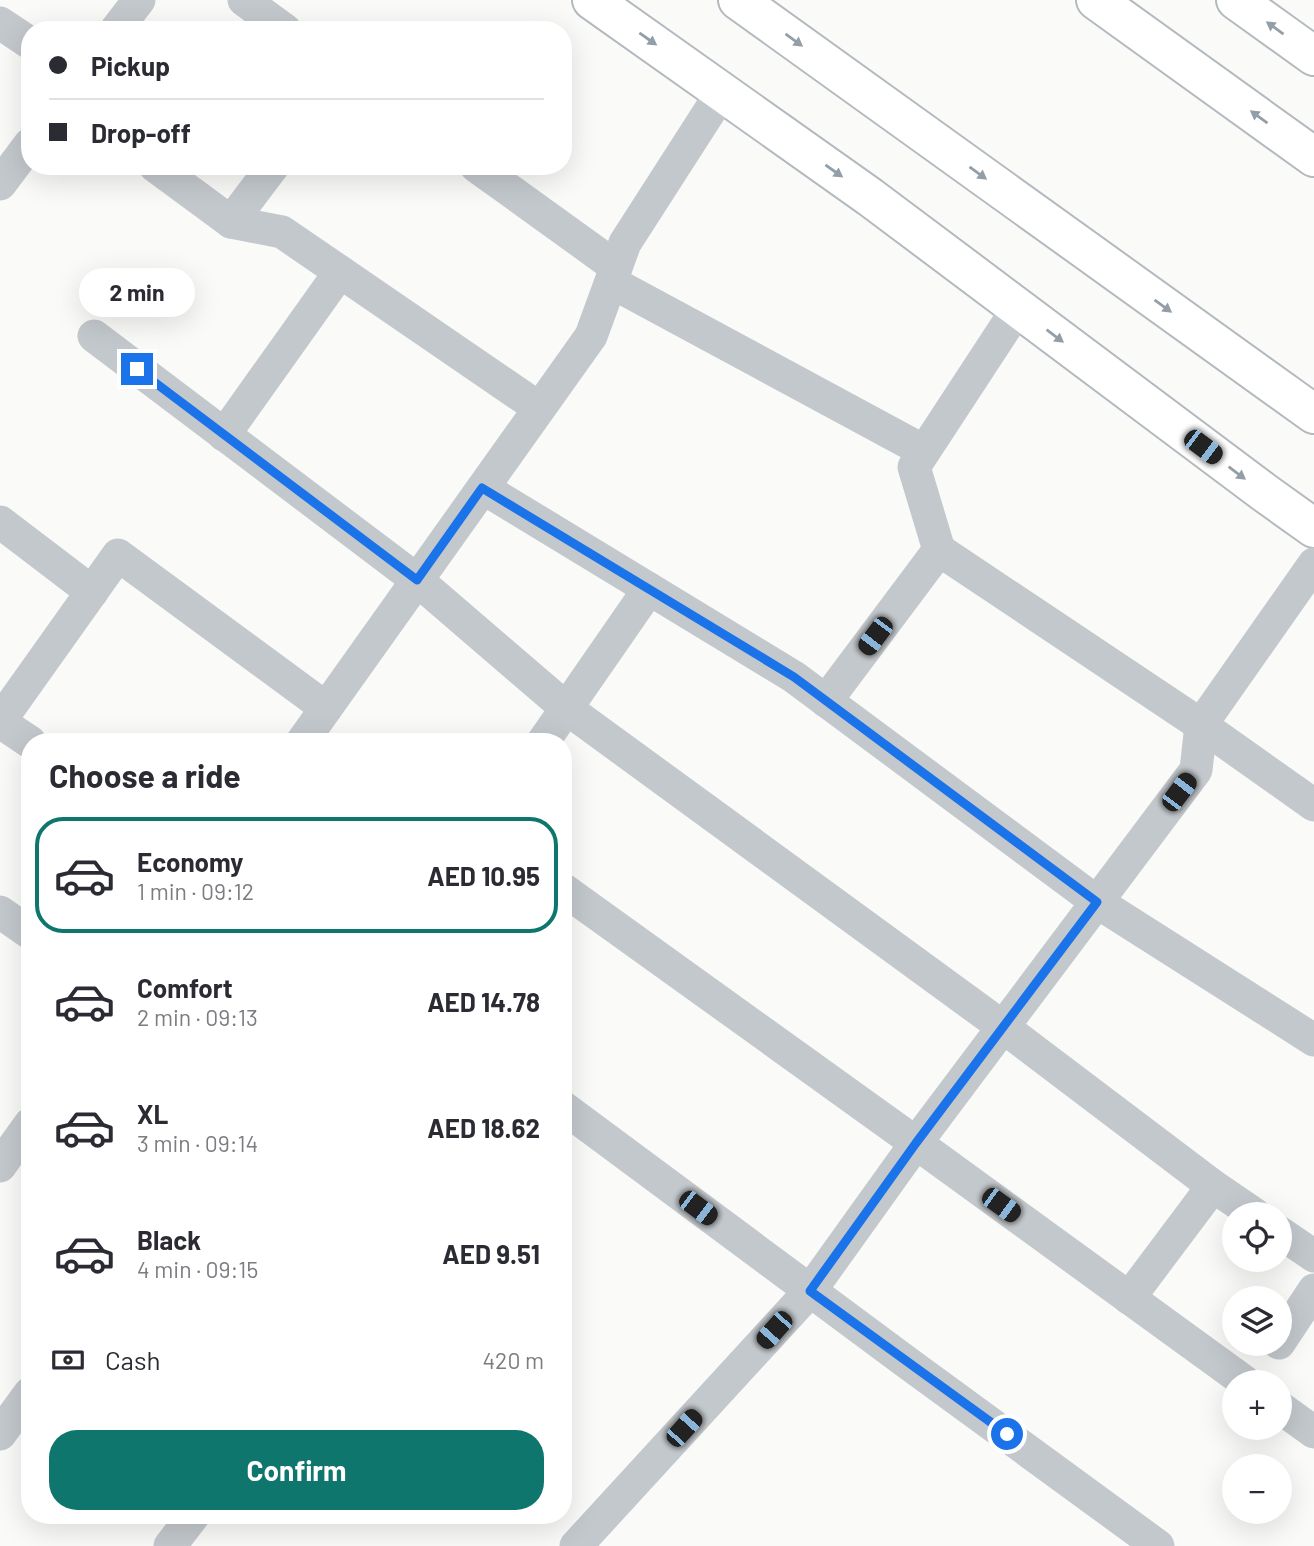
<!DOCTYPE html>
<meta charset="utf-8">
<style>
:root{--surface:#fff;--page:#f2f2f3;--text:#2b2b33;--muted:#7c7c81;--line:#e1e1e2;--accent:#0f766e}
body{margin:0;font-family:Barlow,sans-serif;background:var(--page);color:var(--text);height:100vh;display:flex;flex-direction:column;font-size:26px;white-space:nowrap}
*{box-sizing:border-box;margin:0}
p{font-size:23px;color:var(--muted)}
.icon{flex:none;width:38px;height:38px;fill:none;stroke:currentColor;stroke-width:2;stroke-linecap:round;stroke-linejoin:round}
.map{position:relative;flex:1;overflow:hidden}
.drawer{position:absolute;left:21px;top:733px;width:551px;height:791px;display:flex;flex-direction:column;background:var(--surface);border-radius:28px;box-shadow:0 7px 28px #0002}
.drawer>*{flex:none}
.banner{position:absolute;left:21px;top:21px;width:551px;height:154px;border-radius:28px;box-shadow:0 7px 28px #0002;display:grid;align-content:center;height:154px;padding:0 28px;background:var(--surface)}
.buttons{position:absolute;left:1222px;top:1202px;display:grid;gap:14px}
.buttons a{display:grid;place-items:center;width:70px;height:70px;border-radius:50%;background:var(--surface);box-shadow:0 7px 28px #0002;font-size:35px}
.end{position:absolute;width:32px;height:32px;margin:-16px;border:9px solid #1a73e8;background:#fff;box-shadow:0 0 0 4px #fff}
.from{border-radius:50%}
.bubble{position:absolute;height:49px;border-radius:24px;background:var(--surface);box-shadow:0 7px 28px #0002;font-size:23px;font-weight:700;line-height:49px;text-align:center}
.car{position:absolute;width:21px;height:42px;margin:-21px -10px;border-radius:9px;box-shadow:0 0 5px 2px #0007;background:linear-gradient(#222 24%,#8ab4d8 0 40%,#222 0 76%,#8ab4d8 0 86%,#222 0)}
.banner b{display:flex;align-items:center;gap:24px;height:66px;font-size:26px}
.banner b+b{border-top:2px solid var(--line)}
.banner i{width:18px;height:18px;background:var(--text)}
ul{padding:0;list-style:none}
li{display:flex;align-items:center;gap:21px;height:116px;margin:0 14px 10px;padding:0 14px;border:4px solid transparent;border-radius:28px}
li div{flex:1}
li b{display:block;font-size:26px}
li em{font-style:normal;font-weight:700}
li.current{border-color:var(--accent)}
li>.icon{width:63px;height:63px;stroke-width:1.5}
h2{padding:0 28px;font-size:32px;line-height:84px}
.pay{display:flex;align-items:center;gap:18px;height:77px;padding:0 28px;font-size:26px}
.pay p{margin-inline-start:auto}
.cta{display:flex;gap:14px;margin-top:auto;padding:14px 28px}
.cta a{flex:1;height:80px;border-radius:28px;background:var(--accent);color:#fff;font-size:28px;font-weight:700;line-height:80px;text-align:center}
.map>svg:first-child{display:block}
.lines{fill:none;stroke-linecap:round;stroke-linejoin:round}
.secondary-casing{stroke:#b3babf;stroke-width:42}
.street{stroke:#c3c8cc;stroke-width:33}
.secondary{stroke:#fff;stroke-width:38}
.oneway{fill:#939fa8}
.route{stroke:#1a73e8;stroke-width:9}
</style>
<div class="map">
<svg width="1314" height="1546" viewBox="0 0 1314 1546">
<rect width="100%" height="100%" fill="#fafaf8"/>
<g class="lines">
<g class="secondary-casing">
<g id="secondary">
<path d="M 592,0 L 870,197 L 1265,493 L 1314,528"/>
<path d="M 738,0 L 1314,414"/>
<path d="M 1096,0 L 1314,157"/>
<path d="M 1236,0 L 1314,56"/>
</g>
</g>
<g class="street">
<path d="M 244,0 L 285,30"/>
<path d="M 0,23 L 30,43"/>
<path d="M 116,30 L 139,0"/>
<path d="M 155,166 L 231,222 L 282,232 L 539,408"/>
<path d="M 476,166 L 616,267"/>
<path d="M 0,184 L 30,144"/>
<path d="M 231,222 L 273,166"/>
<path d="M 611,282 L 924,451"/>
<path d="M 94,336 L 417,580 L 566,708 L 1003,1027 L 1213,1186 L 1254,1214"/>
<path d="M 224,435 L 340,272"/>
<path d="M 483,488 L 794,677 L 1097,902 L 1314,1040"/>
<path d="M 0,522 L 92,592"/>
<path d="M 939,550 L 1201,725 L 1314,805"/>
<path d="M 826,701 L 939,550 L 914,467 L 1018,308"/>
<path d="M 0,721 L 118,555 L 326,708"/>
<path d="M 0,722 L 30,742"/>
<path d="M 302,742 L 591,336 L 625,243 L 722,92"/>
<path d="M 543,742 L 649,589"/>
<path d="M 564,890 L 916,1143 L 1245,1382"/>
<path d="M 0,912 L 30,933"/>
<path d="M 564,1108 L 909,1364 L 1158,1546"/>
<path d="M 0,1166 L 30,1124"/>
<path d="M 1279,1232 L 1314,1256"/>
<path d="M 1129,1298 L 1213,1186"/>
<path d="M 1279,1343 L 1314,1290"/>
<path d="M 1279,1407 L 1314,1432"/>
<path d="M 0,1434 L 30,1393"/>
<path d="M 170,1546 L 193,1516"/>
<path d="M 576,1546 L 810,1291 L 916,1143 L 1196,770 L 1201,725 L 1314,564"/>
</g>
<use href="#secondary" class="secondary"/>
</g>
<defs><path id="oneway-solid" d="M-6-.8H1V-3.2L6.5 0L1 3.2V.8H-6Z" transform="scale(1.75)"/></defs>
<g class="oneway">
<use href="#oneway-solid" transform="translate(1275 28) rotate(-144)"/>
<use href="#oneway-solid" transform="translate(648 39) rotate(35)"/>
<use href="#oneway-solid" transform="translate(794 40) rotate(36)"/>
<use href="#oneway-solid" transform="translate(1259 117) rotate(-144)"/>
<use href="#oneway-solid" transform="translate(834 171) rotate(35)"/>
<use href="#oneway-solid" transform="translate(978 173) rotate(36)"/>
<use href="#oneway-solid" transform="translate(1163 306) rotate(36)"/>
<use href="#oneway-solid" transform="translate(1055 336) rotate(37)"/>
<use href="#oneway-solid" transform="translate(1237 473) rotate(37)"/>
</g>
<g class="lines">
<path class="route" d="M 137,369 L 417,580 L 482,488 L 794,677 L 1097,902 L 916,1143 L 810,1291 L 1007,1434"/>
</g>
</svg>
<div class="buttons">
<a><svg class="icon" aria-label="locate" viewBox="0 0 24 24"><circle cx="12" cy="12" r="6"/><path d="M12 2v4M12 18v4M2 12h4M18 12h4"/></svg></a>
<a><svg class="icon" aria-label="layers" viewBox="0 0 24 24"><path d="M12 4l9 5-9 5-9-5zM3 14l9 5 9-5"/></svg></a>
<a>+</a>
<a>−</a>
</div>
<i class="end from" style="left:1007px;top:1434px"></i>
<i class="end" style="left:137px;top:369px"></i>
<div class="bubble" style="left:79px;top:268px;width:116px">2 min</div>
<i class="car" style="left:1203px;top:447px;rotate:127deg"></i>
<i class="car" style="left:875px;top:636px;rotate:217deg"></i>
<i class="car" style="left:1179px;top:792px;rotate:37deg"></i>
<i class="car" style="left:1001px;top:1205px;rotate:126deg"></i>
<i class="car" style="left:698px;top:1208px;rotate:127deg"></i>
<i class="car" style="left:774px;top:1330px;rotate:222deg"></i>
<i class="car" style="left:684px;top:1428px;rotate:42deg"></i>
<div class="banner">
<b><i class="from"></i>Pickup</b>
<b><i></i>Drop-off</b>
</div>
<section class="drawer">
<h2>Choose a ride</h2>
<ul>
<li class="current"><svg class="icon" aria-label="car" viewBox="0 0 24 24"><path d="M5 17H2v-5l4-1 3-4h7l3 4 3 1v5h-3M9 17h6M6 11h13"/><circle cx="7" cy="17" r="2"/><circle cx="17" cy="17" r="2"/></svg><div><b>Economy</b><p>1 min · 09:12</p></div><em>AED 10.95</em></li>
<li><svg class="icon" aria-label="car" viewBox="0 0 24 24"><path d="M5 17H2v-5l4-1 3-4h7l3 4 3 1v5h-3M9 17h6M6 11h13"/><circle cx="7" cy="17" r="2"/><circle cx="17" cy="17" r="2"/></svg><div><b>Comfort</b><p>2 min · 09:13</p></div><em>AED 14.78</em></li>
<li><svg class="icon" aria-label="car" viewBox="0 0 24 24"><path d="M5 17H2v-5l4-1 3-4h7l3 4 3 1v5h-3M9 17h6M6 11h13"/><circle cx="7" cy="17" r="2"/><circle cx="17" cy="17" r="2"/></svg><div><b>XL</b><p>3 min · 09:14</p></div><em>AED 18.62</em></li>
<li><svg class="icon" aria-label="car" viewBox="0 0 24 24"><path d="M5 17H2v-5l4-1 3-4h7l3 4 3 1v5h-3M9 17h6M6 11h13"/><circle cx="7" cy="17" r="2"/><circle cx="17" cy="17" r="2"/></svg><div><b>Black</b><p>4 min · 09:15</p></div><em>AED 9.51</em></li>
</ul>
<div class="pay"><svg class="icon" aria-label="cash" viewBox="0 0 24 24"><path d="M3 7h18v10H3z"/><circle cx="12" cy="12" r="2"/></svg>Cash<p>420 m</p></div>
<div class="cta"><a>Confirm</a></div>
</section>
</div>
